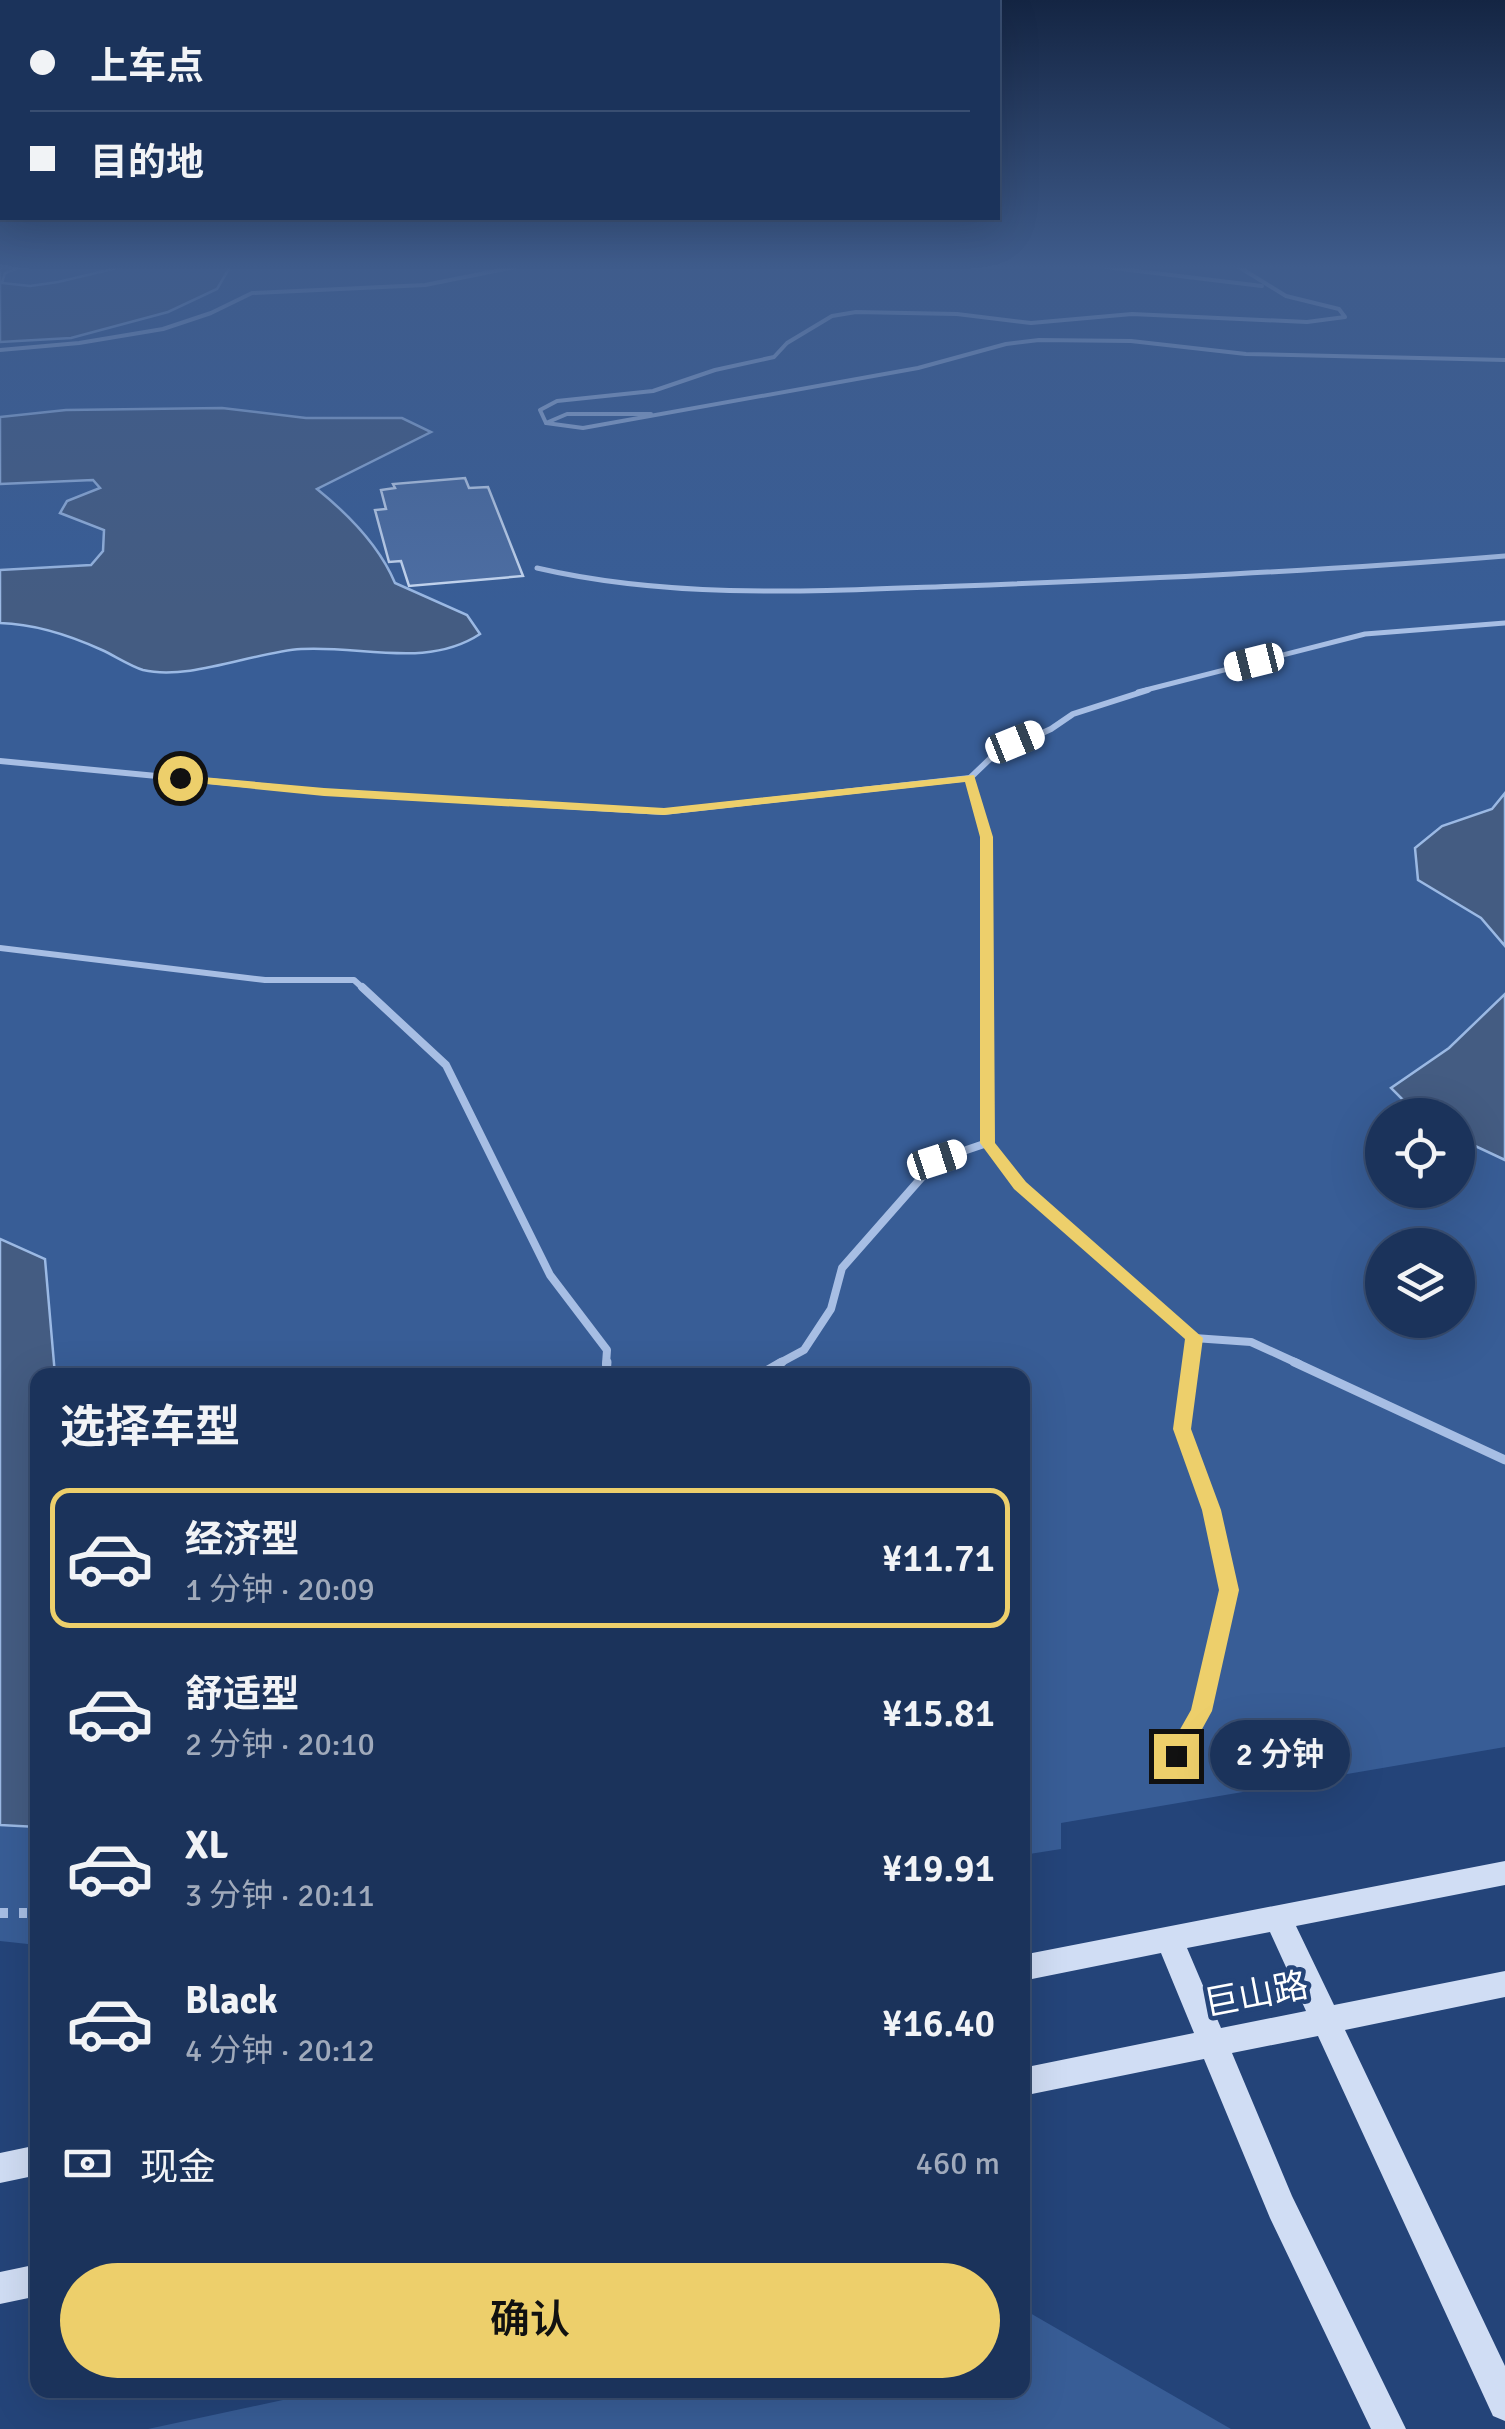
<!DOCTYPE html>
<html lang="zh">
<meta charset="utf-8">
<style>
:root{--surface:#1b335b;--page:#243b61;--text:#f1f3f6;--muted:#a0aabb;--line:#394e71;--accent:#edcf6b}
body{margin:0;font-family:Signika,"Noto Sans SC",sans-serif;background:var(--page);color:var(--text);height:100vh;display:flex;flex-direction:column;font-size:38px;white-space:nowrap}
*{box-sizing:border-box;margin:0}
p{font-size:32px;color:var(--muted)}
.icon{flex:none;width:55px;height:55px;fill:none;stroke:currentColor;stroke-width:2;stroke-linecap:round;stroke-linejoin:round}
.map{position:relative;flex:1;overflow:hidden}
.side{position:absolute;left:30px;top:1368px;width:1000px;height:1030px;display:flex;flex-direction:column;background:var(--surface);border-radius:20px;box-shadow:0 10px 40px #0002,0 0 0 2px var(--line)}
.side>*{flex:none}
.guide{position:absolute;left:0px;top:0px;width:1000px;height:220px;box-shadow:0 10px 40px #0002,0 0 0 2px var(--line);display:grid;align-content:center;height:220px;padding:0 30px;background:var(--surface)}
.tools{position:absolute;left:1365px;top:1098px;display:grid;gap:20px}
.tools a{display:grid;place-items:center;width:110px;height:110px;border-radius:50%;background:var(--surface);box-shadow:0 10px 40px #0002,0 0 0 2px var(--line);font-size:50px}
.end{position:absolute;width:45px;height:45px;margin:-22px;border:12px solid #edcf6b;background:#111;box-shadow:0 0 0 5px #111}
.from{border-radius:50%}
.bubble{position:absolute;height:70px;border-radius:35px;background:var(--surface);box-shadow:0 10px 40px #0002,0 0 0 2px var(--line);font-size:32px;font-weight:600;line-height:70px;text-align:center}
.car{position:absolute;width:30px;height:60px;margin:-30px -15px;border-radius:12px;box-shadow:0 0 8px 2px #0007;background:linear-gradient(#fff 24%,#345 0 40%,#fff 0 76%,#345 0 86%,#fff 0)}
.guide b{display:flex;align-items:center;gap:35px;height:95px;font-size:38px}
.guide b+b{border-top:2px solid var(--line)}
.guide i{width:25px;height:25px;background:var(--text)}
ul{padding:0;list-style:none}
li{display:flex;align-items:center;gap:30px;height:140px;margin:0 20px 15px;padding:0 10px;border:5px solid transparent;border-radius:20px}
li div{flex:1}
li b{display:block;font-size:38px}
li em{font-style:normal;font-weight:600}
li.on{border-color:var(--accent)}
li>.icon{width:90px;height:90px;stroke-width:1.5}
h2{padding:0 30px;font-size:45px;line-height:120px}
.pay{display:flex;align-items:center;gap:25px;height:110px;padding:0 30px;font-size:38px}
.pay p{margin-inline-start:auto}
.cta{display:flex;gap:20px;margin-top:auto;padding:20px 30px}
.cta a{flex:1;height:115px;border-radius:60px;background:var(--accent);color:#111;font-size:40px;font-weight:600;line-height:115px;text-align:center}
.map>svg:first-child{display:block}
.green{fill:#385d96;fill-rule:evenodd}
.water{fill:#445c82;stroke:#9bb9e4;stroke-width:2.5}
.building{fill:#4d6ea3;stroke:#c9daf3;stroke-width:2.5}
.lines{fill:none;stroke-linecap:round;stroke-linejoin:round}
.path{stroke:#a7bee4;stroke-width:10;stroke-dasharray:8 11;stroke-linecap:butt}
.lane-far4{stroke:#a7bee4;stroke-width:4}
.lane-far3{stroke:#a7bee4;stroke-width:5}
.lane-far2{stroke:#a7bee4;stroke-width:6}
.lane-far1{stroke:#a7bee4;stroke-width:8}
.lane{stroke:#a7bee4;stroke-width:9}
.secondary{fill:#d0ddf4;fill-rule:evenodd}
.route{fill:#edcf6b}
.labels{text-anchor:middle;stroke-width:9;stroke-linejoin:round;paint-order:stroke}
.near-street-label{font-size:35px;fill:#fff;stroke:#244479}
</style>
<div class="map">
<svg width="1505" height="2429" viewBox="0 0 1505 2429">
<rect width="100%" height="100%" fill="#244479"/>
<g class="green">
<path d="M 0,267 L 1495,267 L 1505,273 L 1505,1747 L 1061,1823 L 1061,1849 L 1023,1855 L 1022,1375 L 38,1375 L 37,1945 L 0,1941 ZM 1382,1115 L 1458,1115 L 1458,1190 L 1382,1190 ZM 1382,1245 L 1458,1245 L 1458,1320 L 1382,1320 Z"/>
<path d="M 1023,2309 L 1231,2429 L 148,2429 L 329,2390 L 1022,2390 Z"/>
</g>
<g class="water">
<path d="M 0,267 L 21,267 L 5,273 L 2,283 L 30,286 L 58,282 L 121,267 L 230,267 L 217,289 L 168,312 L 71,338 L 0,342 Z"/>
<path d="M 222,408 L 306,418 L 402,418 L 431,432 L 317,489 C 348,514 379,545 395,583 L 467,615 L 480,634 C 427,669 361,645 301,649 C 254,652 189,681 143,670 C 130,666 115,656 102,650 C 69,635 36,624 0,623 L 0,570 L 91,565 L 103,551 L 104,530 L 60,513 L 67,501 L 100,488 L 93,480 L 0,484 L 0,417 L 66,410 Z"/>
<path d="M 1505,793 L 1505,946 L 1481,918 L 1418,880 L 1415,848 L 1442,826 L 1492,809 Z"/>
<path d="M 1505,994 L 1505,1160 L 1458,1138 L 1458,1115 L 1418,1115 L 1391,1088 L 1449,1048 Z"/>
<path d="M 0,1239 L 45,1259 L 55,1375 L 38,1375 L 37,1827 L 0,1825 Z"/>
</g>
<path class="building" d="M 465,478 L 469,488 L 488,487 L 523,576 L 409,586 L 401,561 L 389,562 L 375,510 L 386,509 L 381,490 L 395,488 L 393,484 Z"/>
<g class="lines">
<path class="path" d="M 0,1913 L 38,1913"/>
<g class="lane-far4">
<path d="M 1105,267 L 1262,286"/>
<path d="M 0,350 L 79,343 L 163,329 L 211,313 L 252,293 L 425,285 L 515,267"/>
<path d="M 651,414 L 567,414 L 546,423 L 583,428 L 918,368 L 1006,344 L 1039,340 L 1131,341 L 1246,354 L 1505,360"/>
<path d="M 546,423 L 540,410 L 557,401 L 653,391 L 715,370 L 774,357 L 787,343 L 832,316 L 856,312 L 957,314 L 1031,323 L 1132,314 L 1307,322 L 1345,317 L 1339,309 L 1286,296 L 1239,267"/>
</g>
<g class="lane-far3">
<path d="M 537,568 C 674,600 820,591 960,586 C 1142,579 1323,571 1505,556"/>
<path d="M 1138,692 L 1365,634 L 1505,623"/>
</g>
<g class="lane-far2">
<path d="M 0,761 L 324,792 L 663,812 L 970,778"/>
<path d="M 0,948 L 265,980 L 354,980 L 365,990"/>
<path d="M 987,990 L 987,837 L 970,778 L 994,755 L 1051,729 L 1073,714 L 1148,690"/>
</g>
<g class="lane-far1">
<path d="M 362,987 L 446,1065 L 550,1275 L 607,1350 L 606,1364"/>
<path d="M 987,987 L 987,1143 L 1020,1185 L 1194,1338 L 1251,1342 L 1299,1364"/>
<path d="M 778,1364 L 804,1350 L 831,1309 L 842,1268 L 937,1160 L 987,1143"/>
<path d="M 1191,1364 L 1194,1338"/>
</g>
<g class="lane">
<path d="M 1294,1362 L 1505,1460"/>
<path d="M 606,1375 L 607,1362"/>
<path d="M 759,1375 L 782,1362"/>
<path d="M 1176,1756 L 1201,1711 L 1229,1590 L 1212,1510 L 1182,1429 L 1191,1362"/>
</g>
<g class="secondary">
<path d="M 1505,1861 L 1505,1885 L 1296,1926 L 1334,2005 L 1505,1971 L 1505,1997 L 1345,2030 L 1505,2366 L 1505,2421 L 1493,2416 L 1318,2036 L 1232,2053 L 1292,2196 L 1406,2429 L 1371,2429 L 1270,2218 L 1204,2059 L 1022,2096 L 1022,2068 L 1194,2033 L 1161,1953 L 1022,1981 L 1022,1955 ZM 1270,1932 L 1306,2011 L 1221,2028 L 1187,1948 Z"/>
<path d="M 38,2145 L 38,2175 L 0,2183 L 0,2153 Z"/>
<path d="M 38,2264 L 38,2296 L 0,2304 L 0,2272 Z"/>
</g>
</g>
<linearGradient id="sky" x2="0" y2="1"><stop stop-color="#142543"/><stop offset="0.44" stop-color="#3f5c8c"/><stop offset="1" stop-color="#3f5c8c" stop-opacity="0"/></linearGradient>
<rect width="1505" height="607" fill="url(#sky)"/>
<path class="route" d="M 180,775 L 324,788 L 664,808 L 974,775 L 993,837 L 995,1143 L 1026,1182 L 1203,1338 L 1191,1429 L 1221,1510 L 1239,1590 L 1212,1711 L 1184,1762 L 1176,1765 L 1165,1756 L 1191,1710 L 1219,1590 L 1202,1510 L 1173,1429 L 1185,1339 L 1014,1189 L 980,1143 L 980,837 L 965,782 L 664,815 L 324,796 L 176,781 Z"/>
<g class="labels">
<g class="near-street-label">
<text transform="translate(1256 1994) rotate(-11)" y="12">巨山路</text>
</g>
</g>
</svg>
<div class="tools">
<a><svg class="icon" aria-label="locate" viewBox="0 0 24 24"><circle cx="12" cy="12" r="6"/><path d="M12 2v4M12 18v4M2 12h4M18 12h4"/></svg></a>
<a><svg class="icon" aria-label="layers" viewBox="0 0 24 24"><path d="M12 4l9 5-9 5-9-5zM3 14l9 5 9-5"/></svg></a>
</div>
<i class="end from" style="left:180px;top:778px"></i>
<i class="end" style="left:1176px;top:1756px"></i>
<div class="bubble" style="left:1210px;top:1720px;width:140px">2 分钟</div>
<i class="car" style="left:1254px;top:662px;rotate:256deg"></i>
<i class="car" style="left:1015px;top:742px;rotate:68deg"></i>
<i class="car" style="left:937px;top:1160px;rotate:72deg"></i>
<div class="guide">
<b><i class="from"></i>上车点</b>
<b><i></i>目的地</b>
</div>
<section class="side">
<h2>选择车型</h2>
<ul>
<li class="on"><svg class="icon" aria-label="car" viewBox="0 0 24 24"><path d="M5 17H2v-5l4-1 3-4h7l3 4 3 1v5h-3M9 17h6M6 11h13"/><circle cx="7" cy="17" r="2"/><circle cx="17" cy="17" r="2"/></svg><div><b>经济型</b><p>1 分钟 · 20:09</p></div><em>¥11.71</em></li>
<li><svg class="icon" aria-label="car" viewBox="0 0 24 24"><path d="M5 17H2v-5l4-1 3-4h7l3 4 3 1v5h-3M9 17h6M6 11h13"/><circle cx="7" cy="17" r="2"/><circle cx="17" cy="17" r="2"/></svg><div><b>舒适型</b><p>2 分钟 · 20:10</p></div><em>¥15.81</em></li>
<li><svg class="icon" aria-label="car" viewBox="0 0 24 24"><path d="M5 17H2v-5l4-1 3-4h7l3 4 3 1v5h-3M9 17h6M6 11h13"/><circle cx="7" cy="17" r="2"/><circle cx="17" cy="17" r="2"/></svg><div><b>XL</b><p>3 分钟 · 20:11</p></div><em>¥19.91</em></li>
<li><svg class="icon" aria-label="car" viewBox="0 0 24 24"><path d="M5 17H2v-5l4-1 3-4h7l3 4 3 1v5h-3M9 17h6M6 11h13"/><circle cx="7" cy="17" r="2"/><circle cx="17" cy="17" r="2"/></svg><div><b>Black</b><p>4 分钟 · 20:12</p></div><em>¥16.40</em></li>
</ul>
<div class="pay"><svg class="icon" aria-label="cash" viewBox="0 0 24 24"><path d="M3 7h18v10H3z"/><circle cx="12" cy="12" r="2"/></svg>现金<p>460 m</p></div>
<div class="cta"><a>确认</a></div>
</section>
</div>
